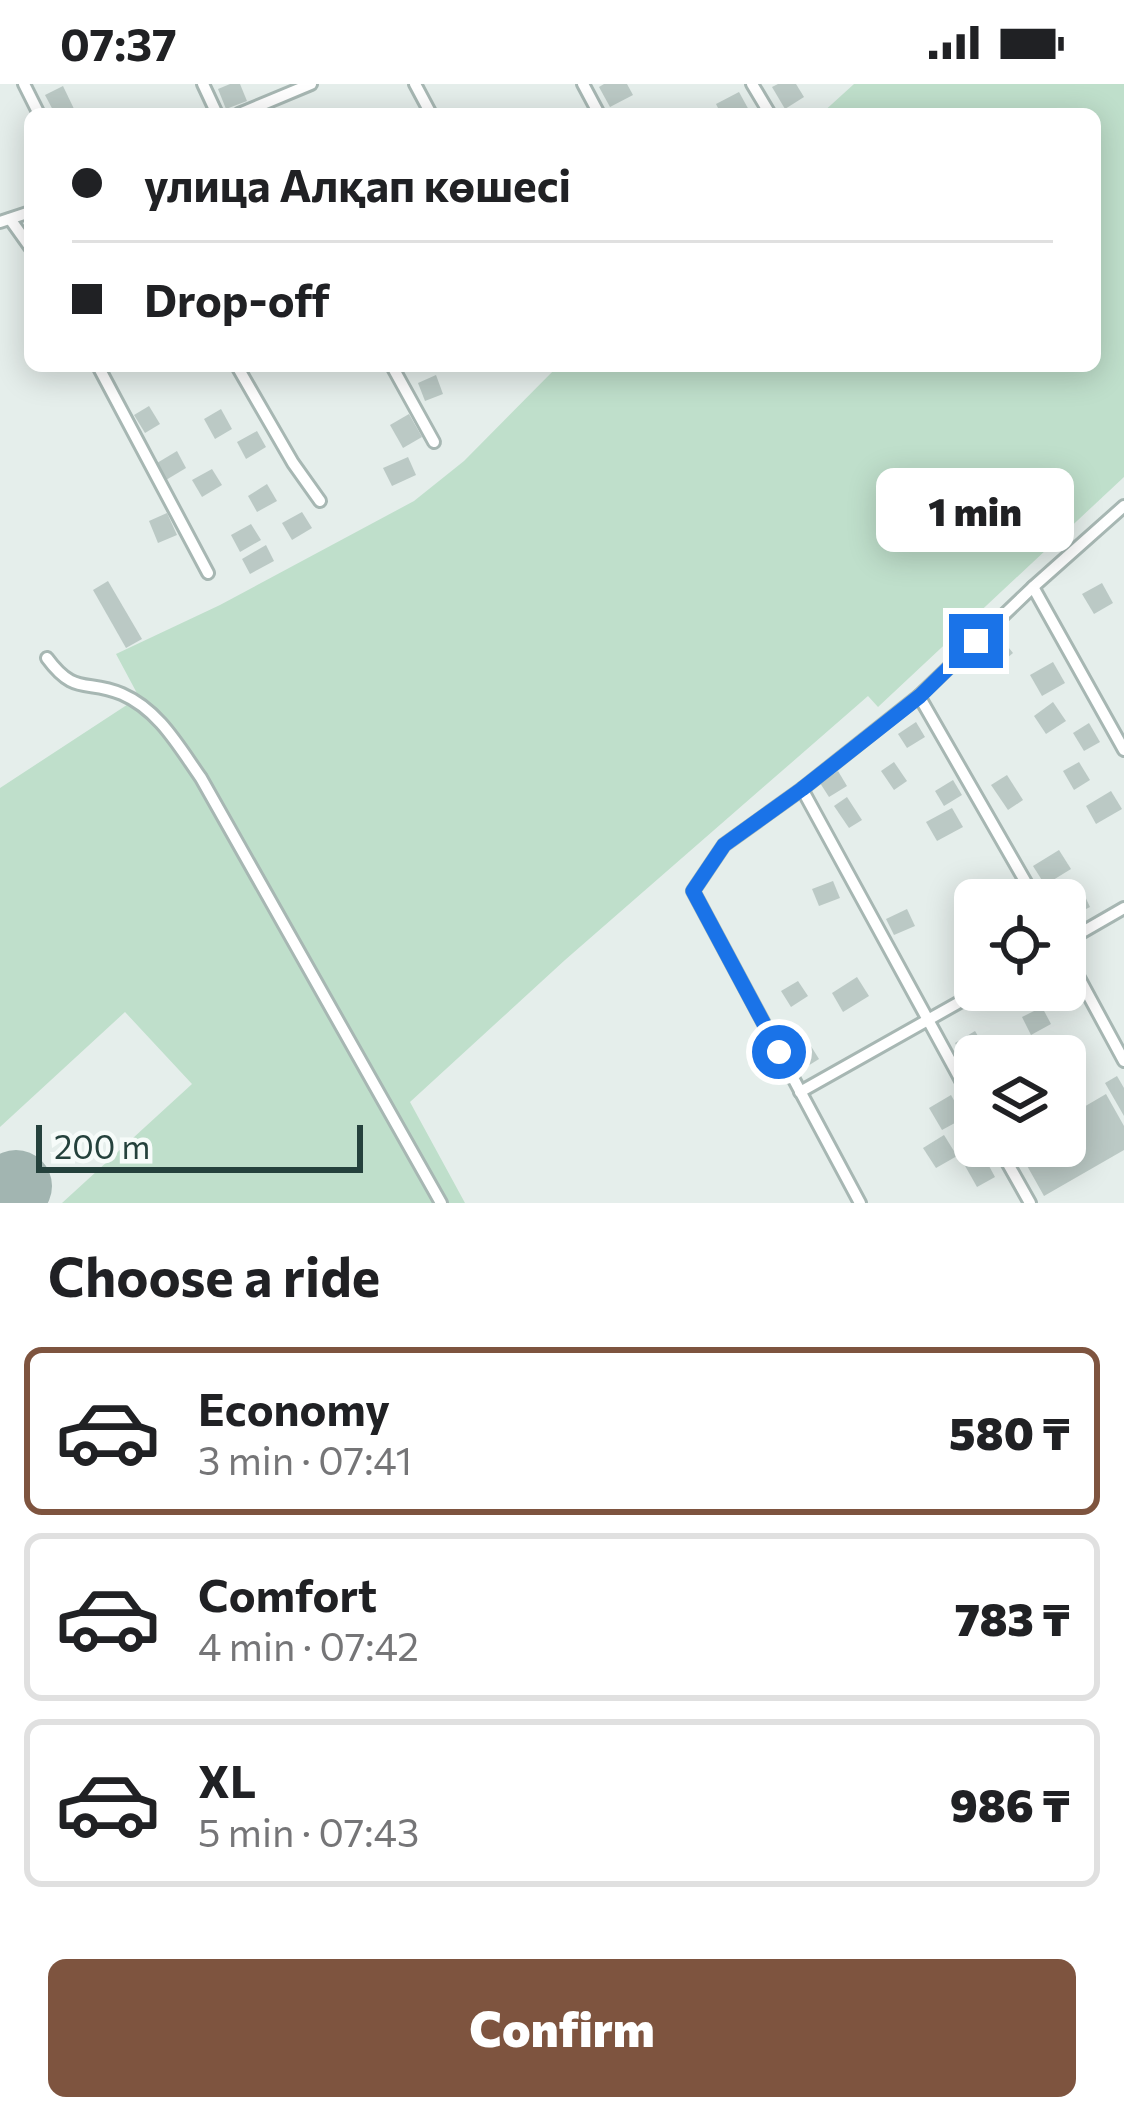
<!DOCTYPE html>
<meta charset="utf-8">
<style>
:root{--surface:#fff;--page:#f6f6f6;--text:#202124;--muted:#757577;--line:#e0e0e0;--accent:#7e543f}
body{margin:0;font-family:Commissioner,sans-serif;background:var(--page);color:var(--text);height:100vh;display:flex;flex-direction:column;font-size:45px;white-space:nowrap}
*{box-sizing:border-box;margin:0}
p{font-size:39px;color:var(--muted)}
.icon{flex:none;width:66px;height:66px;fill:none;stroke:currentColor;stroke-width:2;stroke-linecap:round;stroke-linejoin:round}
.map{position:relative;height:1119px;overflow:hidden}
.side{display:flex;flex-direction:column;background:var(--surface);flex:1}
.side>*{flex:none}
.guide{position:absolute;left:24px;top:24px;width:1077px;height:264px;border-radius:18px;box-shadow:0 6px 30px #0003;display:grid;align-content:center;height:264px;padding:0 48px;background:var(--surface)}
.buttons{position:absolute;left:954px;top:795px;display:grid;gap:24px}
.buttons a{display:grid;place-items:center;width:132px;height:132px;border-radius:18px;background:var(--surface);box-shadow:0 6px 30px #0003;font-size:60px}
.scale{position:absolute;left:36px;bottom:30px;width:327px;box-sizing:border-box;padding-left:12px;border:6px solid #24413c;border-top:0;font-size:33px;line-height:42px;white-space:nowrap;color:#24413c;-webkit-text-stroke:9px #f6fbf9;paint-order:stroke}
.end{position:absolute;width:54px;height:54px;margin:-27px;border:15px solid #1a73e8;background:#fff;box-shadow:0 0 0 6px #fff}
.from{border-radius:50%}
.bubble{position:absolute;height:84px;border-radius:18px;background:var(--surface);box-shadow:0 6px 30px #0003;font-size:39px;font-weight:800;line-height:84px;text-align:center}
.guide b{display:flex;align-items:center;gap:42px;height:114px;font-size:45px}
.guide b+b{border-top:3px solid var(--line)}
.guide i{width:30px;height:30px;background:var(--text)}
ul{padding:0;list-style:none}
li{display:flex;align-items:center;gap:36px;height:168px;margin:0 24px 18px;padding:0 24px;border:6px solid var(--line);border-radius:18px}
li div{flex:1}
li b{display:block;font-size:45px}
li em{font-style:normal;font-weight:800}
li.on{border-color:var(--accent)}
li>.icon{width:108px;height:108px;stroke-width:1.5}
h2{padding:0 48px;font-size:54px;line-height:144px}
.action{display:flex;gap:24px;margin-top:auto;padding:24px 48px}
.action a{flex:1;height:138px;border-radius:18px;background:var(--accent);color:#fff;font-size:48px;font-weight:800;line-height:138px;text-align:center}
.status{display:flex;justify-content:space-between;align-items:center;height:84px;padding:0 60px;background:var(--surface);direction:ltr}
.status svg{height:33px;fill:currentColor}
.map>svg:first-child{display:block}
.green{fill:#bfdfcb}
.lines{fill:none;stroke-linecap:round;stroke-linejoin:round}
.taxiway{stroke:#a2b5b1;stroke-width:30}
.runway{stroke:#a2b5b1;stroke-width:72}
.building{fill:#bbc9c5}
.street-casing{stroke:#a7b7b3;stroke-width:16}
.street{stroke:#fff;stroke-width:10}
.route{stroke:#1a73e8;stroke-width:15}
</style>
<div class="status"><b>07:37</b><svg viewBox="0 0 49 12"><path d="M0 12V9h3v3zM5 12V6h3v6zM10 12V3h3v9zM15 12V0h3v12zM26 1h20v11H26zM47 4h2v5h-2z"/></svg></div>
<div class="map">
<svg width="1124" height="1119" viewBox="0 0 1124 1119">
<rect width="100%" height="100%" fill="#e5eeeb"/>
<path class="green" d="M 854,0 L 1124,0 L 1124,393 L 878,623 L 868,612 L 565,876 L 410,1018 L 465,1119 L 62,1119 L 192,1000 L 125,928 L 0,1043 L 0,704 L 139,613 L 116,570 L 220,521 L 414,417 L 464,377 L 558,282 L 1095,282 L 1095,30 L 821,30 Z"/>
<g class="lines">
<path class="taxiway" d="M 0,1114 L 1,1119"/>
<path class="runway" d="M 0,1118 L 16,1102"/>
</g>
<g class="building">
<path d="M 230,0 L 240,0 L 247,17 L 226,25 L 218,5 Z"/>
<path d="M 604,0 L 627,0 L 633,11 L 610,23 L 599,3 Z"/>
<path d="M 778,0 L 796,0 L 804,13 L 785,25 L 772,3 Z"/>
<path d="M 63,2 L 75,27 L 69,30 L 55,30 L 45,11 Z"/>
<path d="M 739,8 L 750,28 L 721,30 L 716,20 Z"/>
<path d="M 436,291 L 443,310 L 425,317 L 418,299 Z"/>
<path d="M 149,322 L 160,340 L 145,349 L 134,331 Z"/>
<path d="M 221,325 L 232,345 L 215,355 L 204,335 Z"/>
<path d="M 409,330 L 422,353 L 403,364 L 390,341 Z"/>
<path d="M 257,347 L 266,363 L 246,375 L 237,358 Z"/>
<path d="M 177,367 L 186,384 L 166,396 L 157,379 Z"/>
<path d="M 408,373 L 416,391 L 392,402 L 383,384 Z"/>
<path d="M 212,385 L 222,401 L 202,413 L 192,396 Z"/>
<path d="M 267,400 L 277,417 L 257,428 L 248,412 Z"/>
<path d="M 302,428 L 312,444 L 292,456 L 282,439 Z"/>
<path d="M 167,429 L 177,451 L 158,459 L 149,437 Z"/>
<path d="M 251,440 L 261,456 L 240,468 L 231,451 Z"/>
<path d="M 266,461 L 274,477 L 250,490 L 242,475 Z"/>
<path d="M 108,497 L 142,555 L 126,564 L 93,506 Z"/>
<path d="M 1102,499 L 1113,519 L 1094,530 L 1082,510 Z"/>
<path d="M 1000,553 L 1013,569 L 995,584 L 981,568 Z"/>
<path d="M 1053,578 L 1065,599 L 1042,612 L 1030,591 Z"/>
<path d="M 1053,618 L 1066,637 L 1046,650 L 1034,632 Z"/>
<path d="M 916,638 L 925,653 L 907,664 L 898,650 Z"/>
<path d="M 1089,639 L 1100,658 L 1084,667 L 1073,649 Z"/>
<path d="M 894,678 L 907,697 L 894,706 L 881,687 Z"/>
<path d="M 1079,678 L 1090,696 L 1074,706 L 1063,687 Z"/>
<path d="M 838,687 L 847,702 L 829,713 L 820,699 Z"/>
<path d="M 1007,691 L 1023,716 L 1008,726 L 991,701 Z"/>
<path d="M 953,696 L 962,711 L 944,722 L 935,707 Z"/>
<path d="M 1111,707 L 1122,725 L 1096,740 L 1086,722 Z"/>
<path d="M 847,713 L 862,736 L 849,744 L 834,722 Z"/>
<path d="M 952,724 L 963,743 L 937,757 L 926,738 Z"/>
<path d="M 1059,766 L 1071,785 L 1045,801 L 1033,782 Z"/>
<path d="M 833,797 L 840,814 L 819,822 L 812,805 Z"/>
<path d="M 1080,802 L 1090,823 L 1065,836 L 1065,816 L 1053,816 Z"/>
<path d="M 907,825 L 915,842 L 894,851 L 886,835 Z"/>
<path d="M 857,893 L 869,912 L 843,928 L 832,909 Z"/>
<path d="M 798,897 L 808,912 L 791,923 L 781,907 Z"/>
<path d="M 1042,923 L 1051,940 L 1031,951 L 1022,933 Z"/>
<path d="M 975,947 L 990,972 L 975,972 L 975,981 L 970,984 L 955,959 Z"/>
<path d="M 809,959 L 819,975 L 803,985 L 793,970 Z"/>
<path d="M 1117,992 L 1124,1004 L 1124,1032 L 1105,999 Z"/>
<path d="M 1106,1010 L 1124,1042 L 1124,1066 L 1044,1112 L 1016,1062 L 1065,1062 L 1065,1034 Z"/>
<path d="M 951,1011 L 964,1034 L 942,1046 L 929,1024 Z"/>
<path d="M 944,1051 L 957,1072 L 936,1084 L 923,1064 Z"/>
<path d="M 982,1069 L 995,1093 L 977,1103 L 964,1080 Z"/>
</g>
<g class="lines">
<g class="street-casing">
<g id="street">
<path d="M 24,0 L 39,30"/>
<path d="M 203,0 L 217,30"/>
<path d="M 415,0 L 431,30"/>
<path d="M 583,0 L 599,30"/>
<path d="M 752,0 L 770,30"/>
<path d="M 239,30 L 311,0"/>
<path d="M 10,135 L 30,163"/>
<path d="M 0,138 L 30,128"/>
<path d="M 98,282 L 208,489"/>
<path d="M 237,282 L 293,379 L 320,417"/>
<path d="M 392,282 L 434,358"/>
<path d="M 1033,503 L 1124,666"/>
<path d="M 47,574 C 75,612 86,595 122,610 C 159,626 179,663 201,694 L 441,1119"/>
<path d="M 919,612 L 1036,816"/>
<path d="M 802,705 L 975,1022"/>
<path d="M 1065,858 L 1124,824"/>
<path d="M 1065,868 L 1124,977"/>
<path d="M 800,1008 L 981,906"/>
<path d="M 998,1062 L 1030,1119"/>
<path d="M 860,1119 L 693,807 L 724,761 L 802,705 L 919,612 L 1033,503 L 1124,422"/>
</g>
</g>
<use href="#street" class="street"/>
</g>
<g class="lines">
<path class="route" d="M 779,968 L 693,807 L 724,761 L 802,705 L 920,612 L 976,557"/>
</g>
</svg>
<div class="buttons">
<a><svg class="icon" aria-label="locate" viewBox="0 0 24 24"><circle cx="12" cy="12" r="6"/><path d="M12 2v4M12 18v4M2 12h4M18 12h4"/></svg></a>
<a><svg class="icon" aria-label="layers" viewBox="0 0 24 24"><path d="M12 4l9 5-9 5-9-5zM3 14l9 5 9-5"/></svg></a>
</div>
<div class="scale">200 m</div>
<i class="end from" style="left:779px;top:968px"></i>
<i class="end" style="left:976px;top:557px"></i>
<div class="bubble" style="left:876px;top:384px;width:198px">1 min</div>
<div class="guide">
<b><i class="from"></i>улица Алқап көшесі</b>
<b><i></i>Drop-off</b>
</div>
</div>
<section class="side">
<h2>Choose a ride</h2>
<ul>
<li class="on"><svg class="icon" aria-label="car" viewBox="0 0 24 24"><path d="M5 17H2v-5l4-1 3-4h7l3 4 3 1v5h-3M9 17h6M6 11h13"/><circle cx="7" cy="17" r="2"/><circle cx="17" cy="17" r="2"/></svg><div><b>Economy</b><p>3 min · 07:41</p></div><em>580 ₸</em></li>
<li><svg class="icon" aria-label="car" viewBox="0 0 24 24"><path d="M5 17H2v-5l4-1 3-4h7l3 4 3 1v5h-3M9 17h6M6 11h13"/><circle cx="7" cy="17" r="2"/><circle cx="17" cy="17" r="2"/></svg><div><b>Comfort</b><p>4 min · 07:42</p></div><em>783 ₸</em></li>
<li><svg class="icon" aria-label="car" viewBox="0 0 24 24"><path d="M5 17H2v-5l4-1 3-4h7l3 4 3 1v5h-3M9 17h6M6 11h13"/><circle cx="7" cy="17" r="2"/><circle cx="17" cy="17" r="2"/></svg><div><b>XL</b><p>5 min · 07:43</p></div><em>986 ₸</em></li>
</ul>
<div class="action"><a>Confirm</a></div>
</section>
